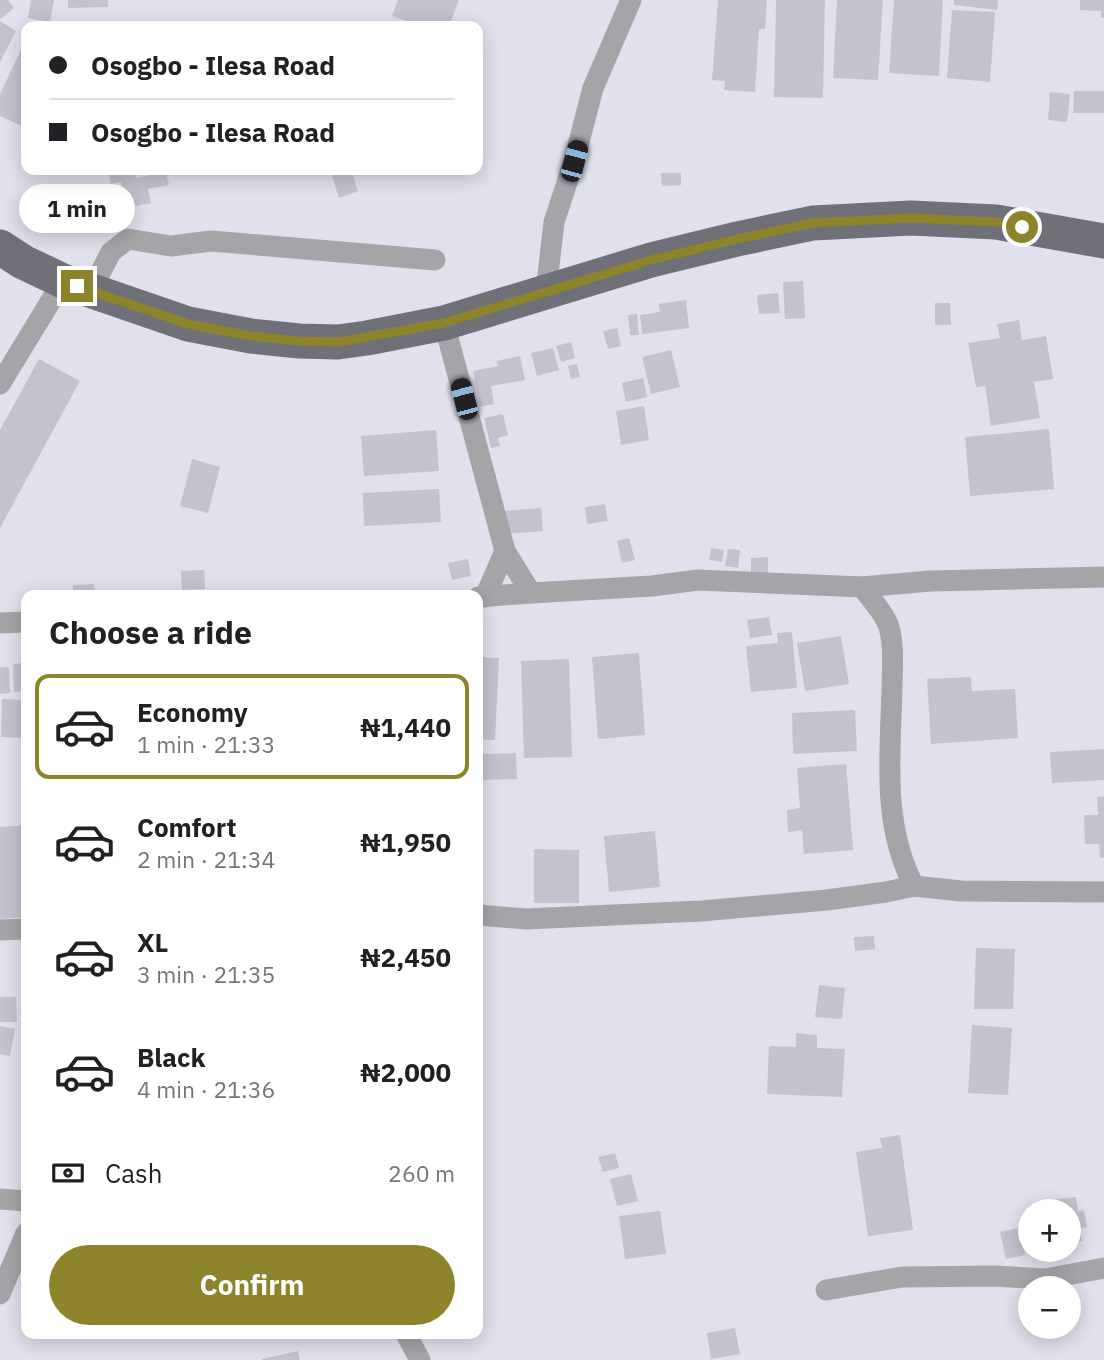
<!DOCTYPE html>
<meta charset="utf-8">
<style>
:root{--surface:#fff;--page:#f2f2f2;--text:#202124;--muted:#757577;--line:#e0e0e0;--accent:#8c832a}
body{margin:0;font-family:"IBM Plex Sans",sans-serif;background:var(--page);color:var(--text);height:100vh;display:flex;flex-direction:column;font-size:26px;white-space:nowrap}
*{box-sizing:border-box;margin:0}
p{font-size:23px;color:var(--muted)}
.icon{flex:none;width:38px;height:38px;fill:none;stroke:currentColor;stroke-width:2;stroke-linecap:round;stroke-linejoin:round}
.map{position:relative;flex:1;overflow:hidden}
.details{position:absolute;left:21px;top:590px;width:462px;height:749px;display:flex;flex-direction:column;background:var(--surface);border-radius:14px;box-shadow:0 4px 18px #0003}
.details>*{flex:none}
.top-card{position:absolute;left:21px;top:21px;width:462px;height:154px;border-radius:14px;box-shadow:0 4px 18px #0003;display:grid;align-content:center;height:154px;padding:0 28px;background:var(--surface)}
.controls{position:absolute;left:1018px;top:1199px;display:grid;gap:14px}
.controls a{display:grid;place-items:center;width:63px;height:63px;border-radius:50%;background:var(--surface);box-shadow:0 4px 18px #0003;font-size:35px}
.end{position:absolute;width:32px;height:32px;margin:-16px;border:9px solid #8c832a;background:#fff;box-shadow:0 0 0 4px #fff}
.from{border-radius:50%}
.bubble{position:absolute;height:49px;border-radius:24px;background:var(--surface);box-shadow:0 4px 18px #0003;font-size:23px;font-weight:700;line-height:49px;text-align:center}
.car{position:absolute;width:21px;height:42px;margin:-21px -10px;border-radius:9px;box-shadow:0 0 5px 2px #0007;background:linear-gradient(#222 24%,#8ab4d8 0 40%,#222 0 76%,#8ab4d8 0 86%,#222 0)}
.top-card b{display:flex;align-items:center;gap:24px;height:66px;font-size:26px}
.top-card b+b{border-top:2px solid var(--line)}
.top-card i{width:18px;height:18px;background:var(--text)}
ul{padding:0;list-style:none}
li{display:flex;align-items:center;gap:21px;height:105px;margin:0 14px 10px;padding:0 14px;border:4px solid transparent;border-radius:14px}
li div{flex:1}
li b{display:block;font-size:26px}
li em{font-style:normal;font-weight:700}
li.selected{border-color:var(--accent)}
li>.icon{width:63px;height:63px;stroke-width:1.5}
h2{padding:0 28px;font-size:32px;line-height:84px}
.pay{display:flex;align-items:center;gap:18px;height:77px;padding:0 28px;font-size:26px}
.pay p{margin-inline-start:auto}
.primary-button{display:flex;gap:14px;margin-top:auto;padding:14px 28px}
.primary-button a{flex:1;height:80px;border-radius:42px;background:var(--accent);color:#fff;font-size:28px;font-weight:700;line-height:80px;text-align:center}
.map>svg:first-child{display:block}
.building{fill:#c3c3cf}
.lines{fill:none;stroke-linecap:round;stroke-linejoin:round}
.street{stroke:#a4a4a9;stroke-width:21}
.primary{stroke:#707079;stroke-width:35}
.route{stroke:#8c832a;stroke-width:9}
</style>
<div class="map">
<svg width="1104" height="1360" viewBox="0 0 1104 1360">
<rect width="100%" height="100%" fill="#e1e1ed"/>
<g class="building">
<path d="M 0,0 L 8,0 L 14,8 L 0,19 Z"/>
<path d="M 31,0 L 54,0 L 50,22 L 28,18 Z"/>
<path d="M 68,0 L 108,0 L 108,7 L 68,8 Z"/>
<path d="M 398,0 L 459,0 L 449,26 L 419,26 L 392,16 Z"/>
<path d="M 718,0 L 767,0 L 765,29 L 759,29 L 755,92 L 724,90 L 725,81 L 712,80 Z"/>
<path d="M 776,0 L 825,0 L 823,98 L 774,97 Z"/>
<path d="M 837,0 L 883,0 L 878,80 L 833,78 Z"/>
<path d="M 894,0 L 943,0 L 939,76 L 889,73 Z"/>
<path d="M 954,0 L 998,0 L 997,10 L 954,5 Z"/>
<path d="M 1080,0 L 1104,0 L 1104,18 L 1101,18 L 1101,11 L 1080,10 Z"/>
<path d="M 952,10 L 995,12 L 990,82 L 947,78 Z"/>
<path d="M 0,21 L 16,31 L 0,62 Z"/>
<path d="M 26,39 L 26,128 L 0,116 L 0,94 Z"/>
<path d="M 1074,91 L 1104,91 L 1104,113 L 1073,113 Z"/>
<path d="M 1050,92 L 1070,94 L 1067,122 L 1048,120 Z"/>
<path d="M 108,170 L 134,170 L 136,178 L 166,172 L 169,185 L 148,189 L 151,203 L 126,208 L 121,182 L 111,184 Z"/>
<path d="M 351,170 L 358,191 L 339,198 L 332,176 Z"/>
<path d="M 661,173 L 681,173 L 681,185 L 662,186 Z"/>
<path d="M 803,281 L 805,318 L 785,319 L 783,282 Z"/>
<path d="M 778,293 L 780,313 L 759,314 L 757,295 Z"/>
<path d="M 686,300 L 689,328 L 642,334 L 640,315 L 660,312 L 659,304 Z"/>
<path d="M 935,303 L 950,303 L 951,325 L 935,325 Z"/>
<path d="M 637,314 L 639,335 L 630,335 L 628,315 Z"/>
<path d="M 1019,320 L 1022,340 L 1046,336 L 1053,379 L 1034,382 L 1040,418 L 991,426 L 985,386 L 976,387 L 968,343 L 1000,338 L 997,324 Z"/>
<path d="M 617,328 L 621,346 L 608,349 L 603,331 Z"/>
<path d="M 571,342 L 575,358 L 561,362 L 556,346 Z"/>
<path d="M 553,348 L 559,370 L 537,376 L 531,353 Z"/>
<path d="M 671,350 L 680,387 L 651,394 L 642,357 Z"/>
<path d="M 520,356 L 525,380 L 491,386 L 494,404 L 480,407 L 473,371 L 498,366 L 496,361 Z"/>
<path d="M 39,359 L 80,381 L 0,528 L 0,430 Z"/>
<path d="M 577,364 L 580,377 L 571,379 L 568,366 Z"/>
<path d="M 643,378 L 647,397 L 626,402 L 622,383 Z"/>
<path d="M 644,406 L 649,440 L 621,445 L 616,411 Z"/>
<path d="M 503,414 L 508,435 L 498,438 L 500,446 L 491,448 L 484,418 Z"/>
<path d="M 1049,429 L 1054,489 L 970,496 L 965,437 Z"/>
<path d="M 436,430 L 439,471 L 364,476 L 361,436 Z"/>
<path d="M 192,459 L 220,467 L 208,513 L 180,506 Z"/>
<path d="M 439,489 L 441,522 L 364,526 L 363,493 Z"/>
<path d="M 605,504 L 608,521 L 587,524 L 585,507 Z"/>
<path d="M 541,508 L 543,531 L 506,534 L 504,511 Z"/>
<path d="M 629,538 L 635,560 L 622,563 L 617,541 Z"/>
<path d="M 711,548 L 724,550 L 722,562 L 709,560 Z"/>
<path d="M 728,549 L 740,550 L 738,568 L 725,566 Z"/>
<path d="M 768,557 L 768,575 L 751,576 L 751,558 Z"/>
<path d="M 468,559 L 471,576 L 452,580 L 448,563 Z"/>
<path d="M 204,570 L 205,589 L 182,590 L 181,571 Z"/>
<path d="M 94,584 L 95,595 L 73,595 L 73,585 Z"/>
<path d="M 769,617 L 772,635 L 750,638 L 747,620 Z"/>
<path d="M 792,632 L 797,688 L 751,692 L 746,646 L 778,643 L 777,633 Z"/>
<path d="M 841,636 L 849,684 L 805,691 L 797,643 Z"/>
<path d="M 639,653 L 645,735 L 598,739 L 592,657 Z"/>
<path d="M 478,657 L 499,658 L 495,740 L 478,739 Z"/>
<path d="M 569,659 L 572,757 L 524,758 L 521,661 Z"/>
<path d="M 26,663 L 26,691 L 14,692 L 13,664 Z"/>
<path d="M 0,667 L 9,667 L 10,693 L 0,694 Z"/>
<path d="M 971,677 L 972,691 L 1015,689 L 1018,738 L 931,744 L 927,679 Z"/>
<path d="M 2,699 L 26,700 L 26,738 L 1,737 Z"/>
<path d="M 855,710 L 857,751 L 793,754 L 792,713 Z"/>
<path d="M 1104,749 L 1104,780 L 1052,783 L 1050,752 Z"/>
<path d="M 516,753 L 517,779 L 478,780 L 478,754 Z"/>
<path d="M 846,764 L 853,850 L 804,854 L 802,830 L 788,832 L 787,810 L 800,808 L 797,768 Z"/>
<path d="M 1104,796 L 1104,858 L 1100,858 L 1099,844 L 1085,844 L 1084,815 L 1098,815 L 1097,797 Z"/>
<path d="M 26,825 L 26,917 L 0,919 L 0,827 Z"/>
<path d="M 655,831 L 660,887 L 609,892 L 604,836 Z"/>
<path d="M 534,849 L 579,850 L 579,903 L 534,903 Z"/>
<path d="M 874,936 L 875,949 L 855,951 L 854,937 Z"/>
<path d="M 976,948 L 1015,949 L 1013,1009 L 974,1009 Z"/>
<path d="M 819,985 L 845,988 L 842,1019 L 815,1017 Z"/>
<path d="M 0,997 L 16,997 L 17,1022 L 0,1022 Z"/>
<path d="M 972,1025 L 1012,1028 L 1008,1095 L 968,1093 Z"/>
<path d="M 0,1026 L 15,1029 L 10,1056 L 0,1054 Z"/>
<path d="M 796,1033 L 817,1035 L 817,1048 L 845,1049 L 842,1097 L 767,1094 L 769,1046 L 796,1047 Z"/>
<path d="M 900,1135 L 913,1230 L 868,1236 L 856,1152 L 882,1148 L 880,1138 Z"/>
<path d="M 615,1153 L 619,1168 L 603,1172 L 598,1157 Z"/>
<path d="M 631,1174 L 638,1201 L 617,1206 L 610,1179 Z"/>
<path d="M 1076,1197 L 1078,1211 L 1084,1210 L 1087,1227 L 1080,1228 L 1082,1241 L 1069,1243 L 1069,1211 L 1042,1211 L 1041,1201 Z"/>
<path d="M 660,1211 L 666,1254 L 625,1259 L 619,1216 Z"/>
<path d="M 1019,1228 L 1025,1255 L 1006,1259 L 1000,1232 Z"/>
<path d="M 735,1328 L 740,1354 L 711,1359 L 707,1333 Z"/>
<path d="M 298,1351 L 300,1360 L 262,1360 L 262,1359 Z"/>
</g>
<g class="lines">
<g class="street">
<path d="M 91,291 L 111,252 L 128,239 L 171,246 L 211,241 L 435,260"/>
<path d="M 546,292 L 554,222 L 574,161 L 593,88 L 631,0"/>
<path d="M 444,323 L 505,551 L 531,593"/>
<path d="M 0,384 L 63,281"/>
<path d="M 862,587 C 870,598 881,609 887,622 C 895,639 892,671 892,691 C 890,757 882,825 914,886"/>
<path d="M 478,597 L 531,593 L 652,586 L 698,580 L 862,587 L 930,581 L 1104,577"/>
<path d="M 485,597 L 505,551"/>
<path d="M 0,623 L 26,622"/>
<path d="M 478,915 L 526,919 L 701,911 L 827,900 L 886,892 L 914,886 L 961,891 L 1104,892"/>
<path d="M 0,930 L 26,929"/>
<path d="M 0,1199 L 26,1201"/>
<path d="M 826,1290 L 902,1277 L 995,1276 L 1045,1279 L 1104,1268"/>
<path d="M 0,1294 L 26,1233"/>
<path d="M 406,1334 L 420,1360"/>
</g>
<path class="primary" d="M 0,247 L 23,262 L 63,281 L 188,324 L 251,336 L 299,341 L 338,342 L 367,338 L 444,323 L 651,260 L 737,239 L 813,223 L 911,218 L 996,222 L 1104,241"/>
</g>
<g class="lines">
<path class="route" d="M 77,286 L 188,324 L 251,336 L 299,341 L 338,342 L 444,323 L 651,260 L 737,239 L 813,223 L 911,218 L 996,222 L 1022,227"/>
</g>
</svg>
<div class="controls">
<a>+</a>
<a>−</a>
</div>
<i class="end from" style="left:1022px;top:227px"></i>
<i class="end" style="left:77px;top:286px"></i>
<div class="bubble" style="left:19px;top:184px;width:116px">1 min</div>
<i class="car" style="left:574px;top:161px;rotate:15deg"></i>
<i class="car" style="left:464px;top:399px;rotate:345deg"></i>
<div class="top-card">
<b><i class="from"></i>Osogbo - Ilesa Road</b>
<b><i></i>Osogbo - Ilesa Road</b>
</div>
<section class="details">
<h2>Choose a ride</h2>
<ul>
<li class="selected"><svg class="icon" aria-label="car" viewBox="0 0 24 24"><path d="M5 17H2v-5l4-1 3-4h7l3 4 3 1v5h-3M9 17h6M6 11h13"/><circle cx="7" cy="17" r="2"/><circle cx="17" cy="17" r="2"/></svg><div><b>Economy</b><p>1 min · 21:33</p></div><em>₦1,440</em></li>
<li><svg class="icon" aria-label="car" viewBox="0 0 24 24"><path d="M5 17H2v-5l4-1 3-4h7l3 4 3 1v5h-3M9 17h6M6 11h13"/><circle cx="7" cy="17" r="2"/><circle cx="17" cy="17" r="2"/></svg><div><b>Comfort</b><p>2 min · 21:34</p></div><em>₦1,950</em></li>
<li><svg class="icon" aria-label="car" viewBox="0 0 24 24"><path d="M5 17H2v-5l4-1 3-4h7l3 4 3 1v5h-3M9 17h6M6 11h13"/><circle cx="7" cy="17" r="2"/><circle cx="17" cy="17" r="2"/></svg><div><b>XL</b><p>3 min · 21:35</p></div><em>₦2,450</em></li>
<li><svg class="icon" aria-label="car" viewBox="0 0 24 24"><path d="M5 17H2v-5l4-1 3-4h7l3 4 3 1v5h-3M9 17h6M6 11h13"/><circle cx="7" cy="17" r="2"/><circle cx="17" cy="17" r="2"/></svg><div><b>Black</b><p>4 min · 21:36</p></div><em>₦2,000</em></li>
</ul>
<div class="pay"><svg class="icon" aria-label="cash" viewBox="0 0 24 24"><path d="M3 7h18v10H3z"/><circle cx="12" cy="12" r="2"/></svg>Cash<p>260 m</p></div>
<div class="primary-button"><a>Confirm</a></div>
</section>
</div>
